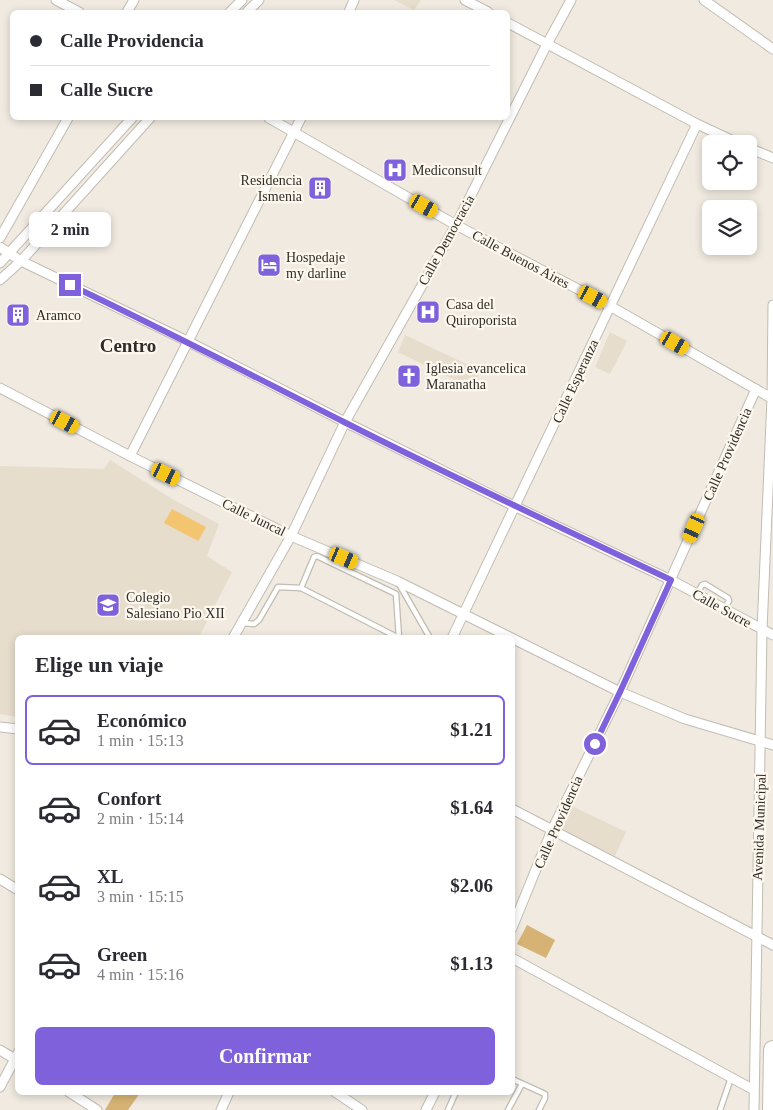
<!DOCTYPE html>
<html lang="es">
<meta charset="utf-8">
<style>
:root{--surface:#fff;--page:#f2f2f3;--text:#2b2b33;--muted:#7c7c81;--line:#e1e1e2;--accent:#7f61db}
body{margin:0;font-family:Georgia,serif;background:var(--page);color:var(--text);height:100vh;display:flex;flex-direction:column;font-size:19px;white-space:nowrap}
*{box-sizing:border-box;margin:0}
p{font-size:16px;color:var(--muted)}
.icon{flex:none;width:28px;height:28px;fill:none;stroke:currentColor;stroke-width:2;stroke-linecap:round;stroke-linejoin:round}
.map{position:relative;flex:1;overflow:hidden}
.panel{position:absolute;left:15px;top:635px;width:500px;height:460px;display:flex;flex-direction:column;background:var(--surface);border-radius:8px;box-shadow:0 2px 8px #0003}
.panel>*{flex:none}
.banner{position:absolute;left:10px;top:10px;width:500px;height:110px;border-radius:8px;box-shadow:0 2px 8px #0003;display:grid;align-content:center;height:110px;padding:0 20px;background:var(--surface)}
.fabs{position:absolute;left:702px;top:135px;display:grid;gap:10px}
.fabs a{display:grid;place-items:center;width:55px;height:55px;border-radius:8px;background:var(--surface);box-shadow:0 2px 8px #0003;font-size:25px}
.end{position:absolute;width:22px;height:22px;margin:-11px;border:6px solid #7f61db;background:#fff;box-shadow:0 0 0 2px #fff}
.from{border-radius:50%}
.bubble{position:absolute;height:35px;border-radius:8px;background:var(--surface);box-shadow:0 2px 8px #0003;font-size:16px;font-weight:700;line-height:35px;text-align:center}
.car{position:absolute;width:15px;height:30px;margin:-15px -8px;border-radius:6px;box-shadow:0 0 4px 1px #0007;background:linear-gradient(#f5c518 24%,#345 0 40%,#f5c518 0 76%,#345 0 86%,#f5c518 0)}
.banner b{display:flex;align-items:center;gap:18px;height:48px;font-size:19px}
.banner b+b{border-top:1px solid var(--line)}
.banner i{width:12px;height:12px;background:var(--text)}
ul{padding:0;list-style:none}
li{display:flex;align-items:center;gap:15px;height:70px;margin:0 10px 8px;padding:0 10px;border:2px solid transparent;border-radius:8px}
li div{flex:1}
li b{display:block;font-size:19px}
li em{font-style:normal;font-weight:700}
li.active{border-color:var(--accent)}
li>.icon{width:45px;height:45px;stroke-width:1.5}
h2{padding:0 20px;font-size:22px;line-height:60px}
.button{display:flex;gap:10px;margin-top:auto;padding:10px 20px}
.button a{flex:1;height:58px;border-radius:8px;background:var(--accent);color:#fff;font-size:20px;font-weight:700;line-height:58px;text-align:center}
.map>svg:first-child{display:block}
.built{fill:#e7ddcd}
.green{fill:#d6b374}
.water{fill:#f3c570}
.lines{fill:none;stroke-linecap:round;stroke-linejoin:round}
.lane-casing{stroke:#c2bcb2;stroke-width:7}
.street-casing{stroke:#c2bcb2;stroke-width:11}
.highway-casing{stroke:#c2bcb2;stroke-width:20}
.lane{stroke:#fff;stroke-width:4.5}
.street{stroke:#fff;stroke-width:9}
.highway{stroke:#fff;stroke-width:18}
.route{stroke:#7f61db;stroke-width:6}
.labels{text-anchor:middle;stroke-width:4.5;stroke-linejoin:round;paint-order:stroke}
.poi-label{font-size:14px;fill:#302e2a;stroke:#fdf7ed;text-anchor:start}
.street-label{font-size:14px;fill:#302e2a;stroke:#fdf7ed}
.district-label{font-size:19px;font-weight:bold;fill:#302e2a;stroke:#fdf7ed}
</style>
<div class="map">
<svg width="773" height="1110" viewBox="0 0 773 1110">
<rect width="100%" height="100%" fill="#f0eae0"/>
<g class="built">
<path d="M 394,0 L 421,0 L 414,10 Z"/>
<path d="M 610,332 L 627,341 L 610,374 L 595,367 Z"/>
<path d="M 405,335 L 481,371 L 471,388 L 398,352 Z"/>
<path d="M 110,460 L 174,500 L 219,524 L 207,556 L 232,572 L 199,637 L 18,638 L 17,717 L 0,714 L 0,466 L 104,469 Z"/>
<path d="M 572,806 L 626,832 L 615,856 L 561,829 Z"/>
</g>
<g class="green">
<path d="M 527,925 L 555,940 L 546,958 L 517,944 Z"/>
<path d="M 115,1093 L 140,1092 L 140,1093 L 128,1110 L 105,1110 Z"/>
</g>
<path class="water" d="M 172,509 L 206,527 L 198,541 L 164,523 Z"/>
<g class="lines">
<g class="lane-casing">
<g id="lane">
<path d="M 399,584 L 430,638"/>
<path d="M 301,588 L 314,557 L 317,556 L 396,594 L 399,638"/>
<path d="M 697,594 L 702,585 L 705,584 L 728,598 L 729,601 L 724,609"/>
<path d="M 243,623 L 254,624 L 259,620 L 278,587 L 301,588 L 399,638"/>
<path d="M 512,1079 L 545,1094 L 545,1098 L 539,1110"/>
<path d="M 448,1110 L 456,1092"/>
<path d="M 508,1110 L 522,1084"/>
<path d="M 720,1110 L 731,1078"/>
</g>
</g>
<g class="street-casing">
<g id="street">
<path d="M 56,0 L 79,12"/>
<path d="M 465,0 L 488,12"/>
<path d="M 704,0 L 773,49"/>
<path d="M 127,12 L 134,0"/>
<path d="M 230,12 L 242,0"/>
<path d="M 247,12 L 259,0"/>
<path d="M 349,12 L 354,0"/>
<path d="M 508,23 L 697,124 L 740,144"/>
<path d="M 269,118 L 456,225 L 610,306 L 773,399"/>
<path d="M 749,148 L 773,158"/>
<path d="M 0,238 L 68,118"/>
<path d="M 0,247 L 21,261 L 187,341 L 345,422 L 516,507 L 671,580 L 773,635"/>
<path d="M 0,263 L 132,118"/>
<path d="M 0,280 L 21,261 L 150,118"/>
<path d="M 0,388 L 130,456 L 291,536 L 397,581 L 620,692 L 685,719 L 773,745"/>
<path d="M 130,456 L 301,118"/>
<path d="M 233,638 L 291,536 L 345,422 L 456,225 L 547,44 L 571,0"/>
<path d="M 452,638 L 697,124"/>
<path d="M 0,727 L 18,729"/>
<path d="M 512,809 L 773,945"/>
<path d="M 0,879 L 18,890"/>
<path d="M 512,928 L 552,830 L 620,692 L 756,389"/>
<path d="M 512,958 L 754,1090"/>
<path d="M 0,1050 L 18,1061"/>
<path d="M 0,1087 L 18,1053"/>
<path d="M 69,1092 L 97,1110"/>
<path d="M 335,1092 L 362,1110"/>
<path d="M 221,1110 L 229,1092"/>
<path d="M 426,1110 L 435,1092"/>
<path d="M 754,1110 L 762,630 L 772,398 L 773,305"/>
</g>
</g>
<g class="highway-casing">
<path id="highway" d="M 772,1110 L 773,1050"/>
</g>
<use href="#lane" class="lane"/>
<use href="#street" class="street"/>
<use href="#highway" class="highway"/>
</g>
<g class="lines">
<path class="route" d="M 70,285 C 163,329 253,376 344,422 C 452,477 562,528 671,580 L 620,692 L 595,744"/>
</g>
<defs>
<g id="hospital-square" transform="scale(1.25)"><rect x="-9" y="-9" width="18" height="18" rx="4" fill="#7f61db" stroke="#fdf7ed"/><path d="M-5-5h3v3.5h4V-5h3V5h-3V1.5h-4V5h-3Z" fill="#fff"/></g>
<g id="building-square" transform="scale(1.25)"><rect x="-9" y="-9" width="18" height="18" rx="4" fill="#7f61db" stroke="#fdf7ed"/><path d="M-4-6H4V6H1V3H-1V6H-4ZM-2.5-4.3h1.7v1.8h-1.7ZM.8-4.3h1.7v1.8H.8ZM-2.5-1h1.7V.8h-1.7ZM.8-1h1.7V.8H.8Z" fill="#fff"/></g>
<g id="hotel-square" transform="scale(1.25)"><rect x="-9" y="-9" width="18" height="18" rx="4" fill="#7f61db" stroke="#fdf7ed"/><path d="M-6-4.5h1.5V1H6V5H4.5V3h-9V5H-6ZM-4 0a1.8 1.8 0 1 1 3.6 0ZM.5 0V-2.5h3Q6-2.5 6 0Z" fill="#fff"/></g>
<g id="church-square" transform="scale(1.25)"><rect x="-9" y="-9" width="18" height="18" rx="4" fill="#7f61db" stroke="#fdf7ed"/><path d="M-1.2-6h2.4v3.5h3.3v2.4h-3.3V6h-2.4V-.1h-3.3v-2.4h3.3Z" fill="#fff"/></g>
<g id="school-square" transform="scale(1.25)"><rect x="-9" y="-9" width="18" height="18" rx="4" fill="#7f61db" stroke="#fdf7ed"/><path d="M0-5L7-2L0 1L-7-2ZM-4 1L0 2.5L4 1V4Q0 6-4 4Z" fill="#fff"/></g>
</defs>
<g fill-rule="evenodd">
<use href="#hospital-square" x="395" y="170"/>
<use href="#building-square" x="320" y="188"/>
<use href="#hotel-square" x="269" y="265"/>
<use href="#hospital-square" x="428" y="312"/>
<use href="#building-square" x="18" y="315"/>
<use href="#church-square" x="409" y="376"/>
<use href="#school-square" x="108" y="605"/>
</g>
<g class="labels">
<g class="poi-label">
<text x="412" y="175">Mediconsult</text>
<text x="302" y="185" text-anchor="end">Residencia<tspan x="302" dy="16">Ismenia</tspan></text>
<text x="286" y="262">Hospedaje<tspan x="286" dy="16">my darline</tspan></text>
<text x="446" y="309">Casa del<tspan x="446" dy="16">Quiroporista</tspan></text>
<text x="36" y="320">Aramco</text>
<text x="426" y="373">Iglesia evancelica<tspan x="426" dy="16">Maranatha</tspan></text>
<text x="126" y="602">Colegio<tspan x="126" dy="16">Salesiano Pio XII</tspan></text>
</g>
<g class="street-label">
<text transform="translate(446 240) rotate(-61)" y="5">Calle Democracia</text>
<text transform="translate(521 259) rotate(28)" y="5">Calle Buenos Aires</text>
<text transform="translate(575 381) rotate(-65)" y="5">Calle Esperanza</text>
<text transform="translate(727 454) rotate(-66)" y="5">Calle Providencia</text>
<text transform="translate(254 517) rotate(26)" y="5">Calle Juncal</text>
<text transform="translate(722 608) rotate(29)" y="5">Calle Sucre</text>
<text transform="translate(558 822) rotate(-66)" y="5">Calle Providencia</text>
<text transform="translate(759 827) rotate(-88)" y="5">Avenida Municipal</text>
</g>
<g class="district-label">
<text x="128" y="352">Centro</text>
</g>
</g>
</svg>
<div class="fabs">
<a><svg class="icon" aria-label="locate" viewBox="0 0 24 24"><circle cx="12" cy="12" r="6"/><path d="M12 2v4M12 18v4M2 12h4M18 12h4"/></svg></a>
<a><svg class="icon" aria-label="layers" viewBox="0 0 24 24"><path d="M12 4l9 5-9 5-9-5zM3 14l9 5 9-5"/></svg></a>
</div>
<i class="end from" style="left:595px;top:744px"></i>
<i class="end" style="left:70px;top:285px"></i>
<div class="bubble" style="left:29px;top:212px;width:82px">2 min</div>
<i class="car" style="left:424px;top:206px;rotate:120deg"></i>
<i class="car" style="left:593px;top:297px;rotate:118deg"></i>
<i class="car" style="left:675px;top:343px;rotate:120deg"></i>
<i class="car" style="left:65px;top:422px;rotate:118deg"></i>
<i class="car" style="left:166px;top:474px;rotate:116deg"></i>
<i class="car" style="left:694px;top:528px;rotate:204deg"></i>
<i class="car" style="left:344px;top:558px;rotate:113deg"></i>
<div class="banner">
<b><i class="from"></i>Calle Providencia</b>
<b><i></i>Calle Sucre</b>
</div>
<section class="panel">
<h2>Elige un viaje</h2>
<ul>
<li class="active"><svg class="icon" aria-label="car" viewBox="0 0 24 24"><path d="M5 17H2v-5l4-1 3-4h7l3 4 3 1v5h-3M9 17h6M6 11h13"/><circle cx="7" cy="17" r="2"/><circle cx="17" cy="17" r="2"/></svg><div><b>Económico</b><p>1 min · 15:13</p></div><em>$1.21</em></li>
<li><svg class="icon" aria-label="car" viewBox="0 0 24 24"><path d="M5 17H2v-5l4-1 3-4h7l3 4 3 1v5h-3M9 17h6M6 11h13"/><circle cx="7" cy="17" r="2"/><circle cx="17" cy="17" r="2"/></svg><div><b>Confort</b><p>2 min · 15:14</p></div><em>$1.64</em></li>
<li><svg class="icon" aria-label="car" viewBox="0 0 24 24"><path d="M5 17H2v-5l4-1 3-4h7l3 4 3 1v5h-3M9 17h6M6 11h13"/><circle cx="7" cy="17" r="2"/><circle cx="17" cy="17" r="2"/></svg><div><b>XL</b><p>3 min · 15:15</p></div><em>$2.06</em></li>
<li><svg class="icon" aria-label="car" viewBox="0 0 24 24"><path d="M5 17H2v-5l4-1 3-4h7l3 4 3 1v5h-3M9 17h6M6 11h13"/><circle cx="7" cy="17" r="2"/><circle cx="17" cy="17" r="2"/></svg><div><b>Green</b><p>4 min · 15:16</p></div><em>$1.13</em></li>
</ul>
<div class="button"><a>Confirmar</a></div>
</section>
</div>
